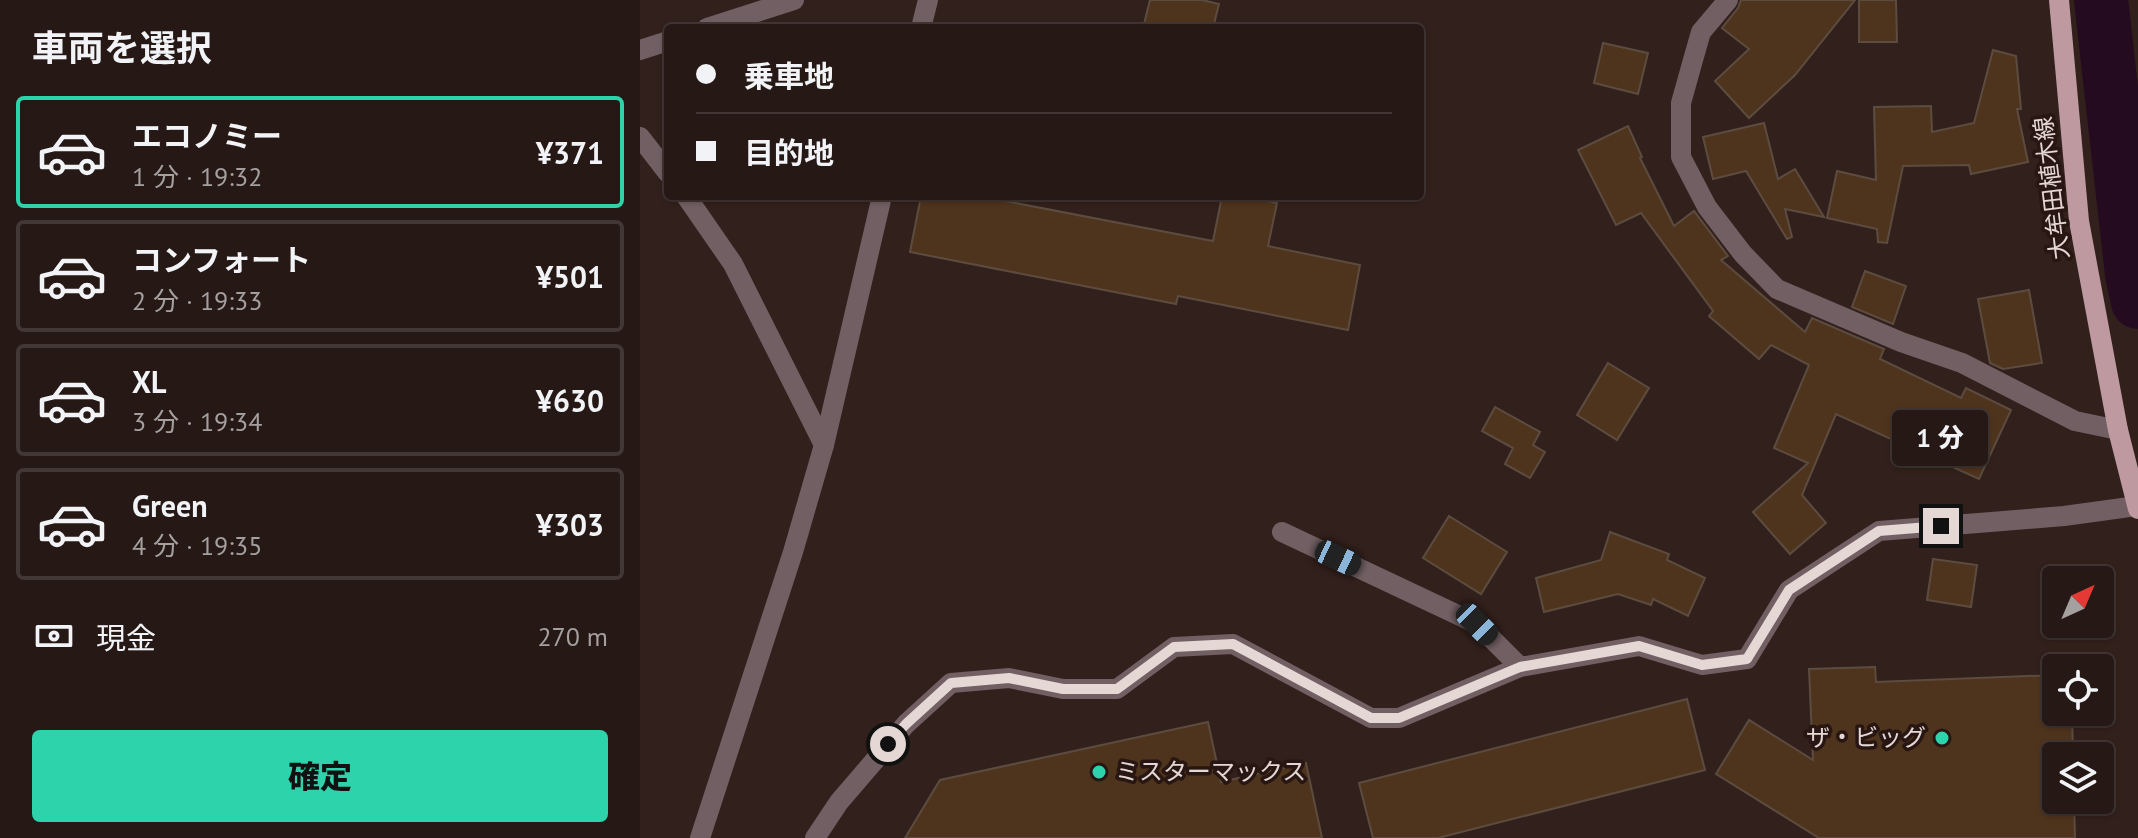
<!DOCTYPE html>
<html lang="ja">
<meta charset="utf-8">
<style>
:root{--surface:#261815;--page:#2e211e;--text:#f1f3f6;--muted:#a4a0a0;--line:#423734;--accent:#2dd4ab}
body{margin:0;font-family:"PT Sans","Noto Sans JP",sans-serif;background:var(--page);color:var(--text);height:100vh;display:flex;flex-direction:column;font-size:30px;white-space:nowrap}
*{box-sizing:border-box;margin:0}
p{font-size:26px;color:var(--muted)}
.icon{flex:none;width:44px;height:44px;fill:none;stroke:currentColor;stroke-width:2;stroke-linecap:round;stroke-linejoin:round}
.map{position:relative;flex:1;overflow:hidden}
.panel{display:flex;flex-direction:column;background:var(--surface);width:640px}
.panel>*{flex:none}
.guide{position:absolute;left:24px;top:24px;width:760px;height:176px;border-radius:8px;box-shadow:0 2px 6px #0004,0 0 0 2px var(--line);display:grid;align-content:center;height:176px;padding:0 32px;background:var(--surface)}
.needle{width:52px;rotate:44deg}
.fabs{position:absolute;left:1402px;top:566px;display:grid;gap:16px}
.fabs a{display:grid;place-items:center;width:72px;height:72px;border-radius:8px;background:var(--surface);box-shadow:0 2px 6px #0004,0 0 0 2px var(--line);font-size:40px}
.end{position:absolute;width:36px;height:36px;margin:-18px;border:10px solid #e4d7d4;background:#111;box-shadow:0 0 0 4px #111}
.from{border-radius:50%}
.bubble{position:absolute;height:56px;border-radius:8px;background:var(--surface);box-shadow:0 2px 6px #0004,0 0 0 2px var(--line);font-size:26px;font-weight:800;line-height:56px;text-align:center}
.car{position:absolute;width:24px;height:48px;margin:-24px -12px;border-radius:10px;box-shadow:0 0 6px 2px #0007;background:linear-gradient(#222 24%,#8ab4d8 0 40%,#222 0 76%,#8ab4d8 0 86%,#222 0)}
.guide b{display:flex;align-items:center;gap:28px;height:76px;font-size:30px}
.guide b+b{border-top:2px solid var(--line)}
.guide i{width:20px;height:20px;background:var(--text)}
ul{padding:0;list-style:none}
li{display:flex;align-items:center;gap:24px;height:112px;margin:0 16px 12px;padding:0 16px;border:4px solid var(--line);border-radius:8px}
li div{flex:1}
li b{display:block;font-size:30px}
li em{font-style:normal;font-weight:800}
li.on{border-color:var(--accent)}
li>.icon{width:72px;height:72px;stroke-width:1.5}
h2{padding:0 32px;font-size:36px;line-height:96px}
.pay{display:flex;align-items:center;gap:20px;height:88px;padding:0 32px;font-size:30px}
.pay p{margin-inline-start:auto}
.button{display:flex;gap:16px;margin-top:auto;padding:16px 32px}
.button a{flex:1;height:92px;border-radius:8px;background:var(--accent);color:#111;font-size:32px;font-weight:800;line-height:92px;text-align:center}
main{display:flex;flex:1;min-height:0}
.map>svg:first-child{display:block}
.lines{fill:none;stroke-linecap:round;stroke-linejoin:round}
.river{stroke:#250b1f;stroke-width:54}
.building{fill:#4f341d;stroke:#5c4c40;stroke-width:2}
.minor{stroke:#715f63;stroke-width:20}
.major{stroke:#be99a0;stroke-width:20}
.route{stroke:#e4d7d4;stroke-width:10}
.poi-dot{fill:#2dd4ab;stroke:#281613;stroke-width:3}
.labels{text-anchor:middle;stroke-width:7;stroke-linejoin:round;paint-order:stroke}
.street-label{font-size:24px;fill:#e4d7d4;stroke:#281613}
.poi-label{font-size:24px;fill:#e4d7d4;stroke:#281613;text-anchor:end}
</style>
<main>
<section class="panel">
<h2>車両を選択</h2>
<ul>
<li class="on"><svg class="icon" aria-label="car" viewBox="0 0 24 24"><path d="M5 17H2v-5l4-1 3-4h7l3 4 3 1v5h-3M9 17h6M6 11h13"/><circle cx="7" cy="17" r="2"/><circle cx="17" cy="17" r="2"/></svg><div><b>エコノミー</b><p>1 分 · 19:32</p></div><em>¥371</em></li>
<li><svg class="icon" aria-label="car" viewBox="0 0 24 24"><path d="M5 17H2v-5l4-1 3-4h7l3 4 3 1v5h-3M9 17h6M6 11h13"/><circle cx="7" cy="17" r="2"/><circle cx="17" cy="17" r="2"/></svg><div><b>コンフォート</b><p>2 分 · 19:33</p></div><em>¥501</em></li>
<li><svg class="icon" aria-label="car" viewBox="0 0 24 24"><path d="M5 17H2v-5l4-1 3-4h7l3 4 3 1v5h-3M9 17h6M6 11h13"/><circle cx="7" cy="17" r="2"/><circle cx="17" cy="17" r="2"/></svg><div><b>XL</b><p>3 分 · 19:34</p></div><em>¥630</em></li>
<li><svg class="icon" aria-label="car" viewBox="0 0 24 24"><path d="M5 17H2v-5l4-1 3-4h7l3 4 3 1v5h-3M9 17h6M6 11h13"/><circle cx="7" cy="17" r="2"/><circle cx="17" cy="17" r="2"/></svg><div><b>Green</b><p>4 分 · 19:35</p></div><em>¥303</em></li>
</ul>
<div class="pay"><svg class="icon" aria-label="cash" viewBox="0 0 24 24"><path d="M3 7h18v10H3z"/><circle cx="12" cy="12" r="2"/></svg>現金<p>270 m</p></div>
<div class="button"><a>確定</a></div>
</section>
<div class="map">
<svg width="1498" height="838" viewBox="0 0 1498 838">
<rect width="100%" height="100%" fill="#32201c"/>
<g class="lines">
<path class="river" d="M 1461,0 L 1492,274 L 1498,302"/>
</g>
<g class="building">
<path d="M 510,0 L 562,0 L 579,4 L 573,28 L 503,28 Z"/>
<path d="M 1101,0 L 1215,0 L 1155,75 L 1109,118 L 1075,81 L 1109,49 L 1082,28 L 1098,8 Z"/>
<path d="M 1219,0 L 1256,0 L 1257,42 L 1219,42 Z"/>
<path d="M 963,43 L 1008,53 L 998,94 L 954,83 Z"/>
<path d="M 1353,50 L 1376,56 L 1381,109 L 1377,109 L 1388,162 L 1331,174 L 1329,165 L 1263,166 L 1247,243 L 1238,242 L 1237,229 L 1187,218 L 1197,171 L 1236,180 L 1234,107 L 1291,106 L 1292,132 L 1334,123 Z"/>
<path d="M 1124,123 L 1138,179 L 1155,169 L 1184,217 L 1145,209 L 1152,237 L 1147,239 L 1106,171 L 1073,179 L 1063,137 Z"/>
<path d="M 988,126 L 1002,157 L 1000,158 L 1034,226 L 1054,211 L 1088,256 L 1081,260 L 1165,332 L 1172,318 L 1244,349 L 1240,359 L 1321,398 L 1326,388 L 1371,410 L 1339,479 L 1196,414 L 1162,495 L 1186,523 L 1150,554 L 1113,512 L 1168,463 L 1134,448 L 1169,365 L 1131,345 L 1119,359 L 1069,316 L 1073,311 L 1001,213 L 976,225 L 938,150 Z"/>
<path d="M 281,196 L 339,196 L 573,241 L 582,196 L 602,196 L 637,203 L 628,246 L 720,265 L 708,330 L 538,296 L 536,304 L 270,252 Z"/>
<path d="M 1225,271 L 1266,286 L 1253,324 L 1212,307 Z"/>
<path d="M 1389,290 L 1402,363 L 1363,369 L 1350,363 L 1338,299 Z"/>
<path d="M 968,363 L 1009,388 L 977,440 L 937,415 Z"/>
<path d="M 855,407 L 900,432 L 893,445 L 905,452 L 890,478 L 865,464 L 873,448 L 842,431 Z"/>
<path d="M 809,516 L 867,552 L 841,594 L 783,558 Z"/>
<path d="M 970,532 L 1029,554 L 1027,560 L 1065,578 L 1048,616 L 1013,599 L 1011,605 L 978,594 L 904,612 L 896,578 L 961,560 Z"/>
<path d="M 1293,559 L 1337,565 L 1331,607 L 1287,600 Z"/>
<path d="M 1235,667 L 1236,682 L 1416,675 L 1416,712 L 1432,712 L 1433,756 L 1416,756 L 1416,800 L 1434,800 L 1435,838 L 1179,838 L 1076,774 L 1109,720 L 1173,760 L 1169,669 Z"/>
<path d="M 1047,699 L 1065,770 L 798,838 L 733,838 L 719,783 Z"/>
<path d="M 568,722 L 581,782 L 666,763 L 682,838 L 265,838 L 300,780 Z"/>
</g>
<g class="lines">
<g class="minor">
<path d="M 1088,0 L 1061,32 L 1053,60 L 1041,103 L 1041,157 L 1067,207 L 1103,254 L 1137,289 L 1261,342 L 1322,363 L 1435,421 L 1478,430"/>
<path d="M 67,28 L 154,0"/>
<path d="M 281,28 L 288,0"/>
<path d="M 0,50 L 28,41"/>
<path d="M 0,137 L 28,173"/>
<path d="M 46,196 L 93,264 L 184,445"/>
<path d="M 642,532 L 837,624 L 880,667"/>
<path d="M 60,838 L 153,552 L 184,445 L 242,196"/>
<path d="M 175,838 L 199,802 L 266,724 L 311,683 L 369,678 L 423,689 L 477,689 L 534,647 L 593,644 L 731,718 L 759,718 L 880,667 L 999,646 L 1062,665 L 1107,659 L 1149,590 L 1239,531 L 1424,516 L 1497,506"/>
</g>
<path class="major" d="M 1419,0 L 1439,221 L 1478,430 L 1498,509"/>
</g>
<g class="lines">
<path class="route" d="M 248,744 L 266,724 L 311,683 L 369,678 L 423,689 L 477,689 L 534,647 L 593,644 L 731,718 L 759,718 L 880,667 L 999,646 L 1062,665 L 1107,659 L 1149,590 L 1239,531 L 1301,526"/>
</g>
<g class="poi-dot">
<circle cx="1302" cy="738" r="8"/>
<circle cx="459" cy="772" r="8"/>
</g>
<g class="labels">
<g class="street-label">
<text transform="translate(1412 188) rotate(-97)" y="8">大牟田植木線</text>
</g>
<g class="poi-label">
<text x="1286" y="746">ザ・ビッグ</text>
<text x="475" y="780" text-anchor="start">ミスターマックス</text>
</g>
</g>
</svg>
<div class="fabs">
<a><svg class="needle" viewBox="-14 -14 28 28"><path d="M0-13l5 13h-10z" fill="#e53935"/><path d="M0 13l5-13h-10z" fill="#a4a0a0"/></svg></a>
<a><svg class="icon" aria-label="locate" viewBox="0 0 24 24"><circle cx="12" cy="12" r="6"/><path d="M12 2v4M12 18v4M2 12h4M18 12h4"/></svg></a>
<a><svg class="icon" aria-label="layers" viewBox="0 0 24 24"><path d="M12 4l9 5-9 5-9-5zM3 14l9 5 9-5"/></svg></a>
</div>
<i class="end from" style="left:248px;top:744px"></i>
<i class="end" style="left:1301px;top:526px"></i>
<div class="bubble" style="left:1252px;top:410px;width:96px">1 分</div>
<i class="car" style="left:698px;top:558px;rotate:115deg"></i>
<i class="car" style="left:837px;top:624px;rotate:135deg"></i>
<div class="guide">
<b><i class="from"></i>乗車地</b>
<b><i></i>目的地</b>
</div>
</div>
</main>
